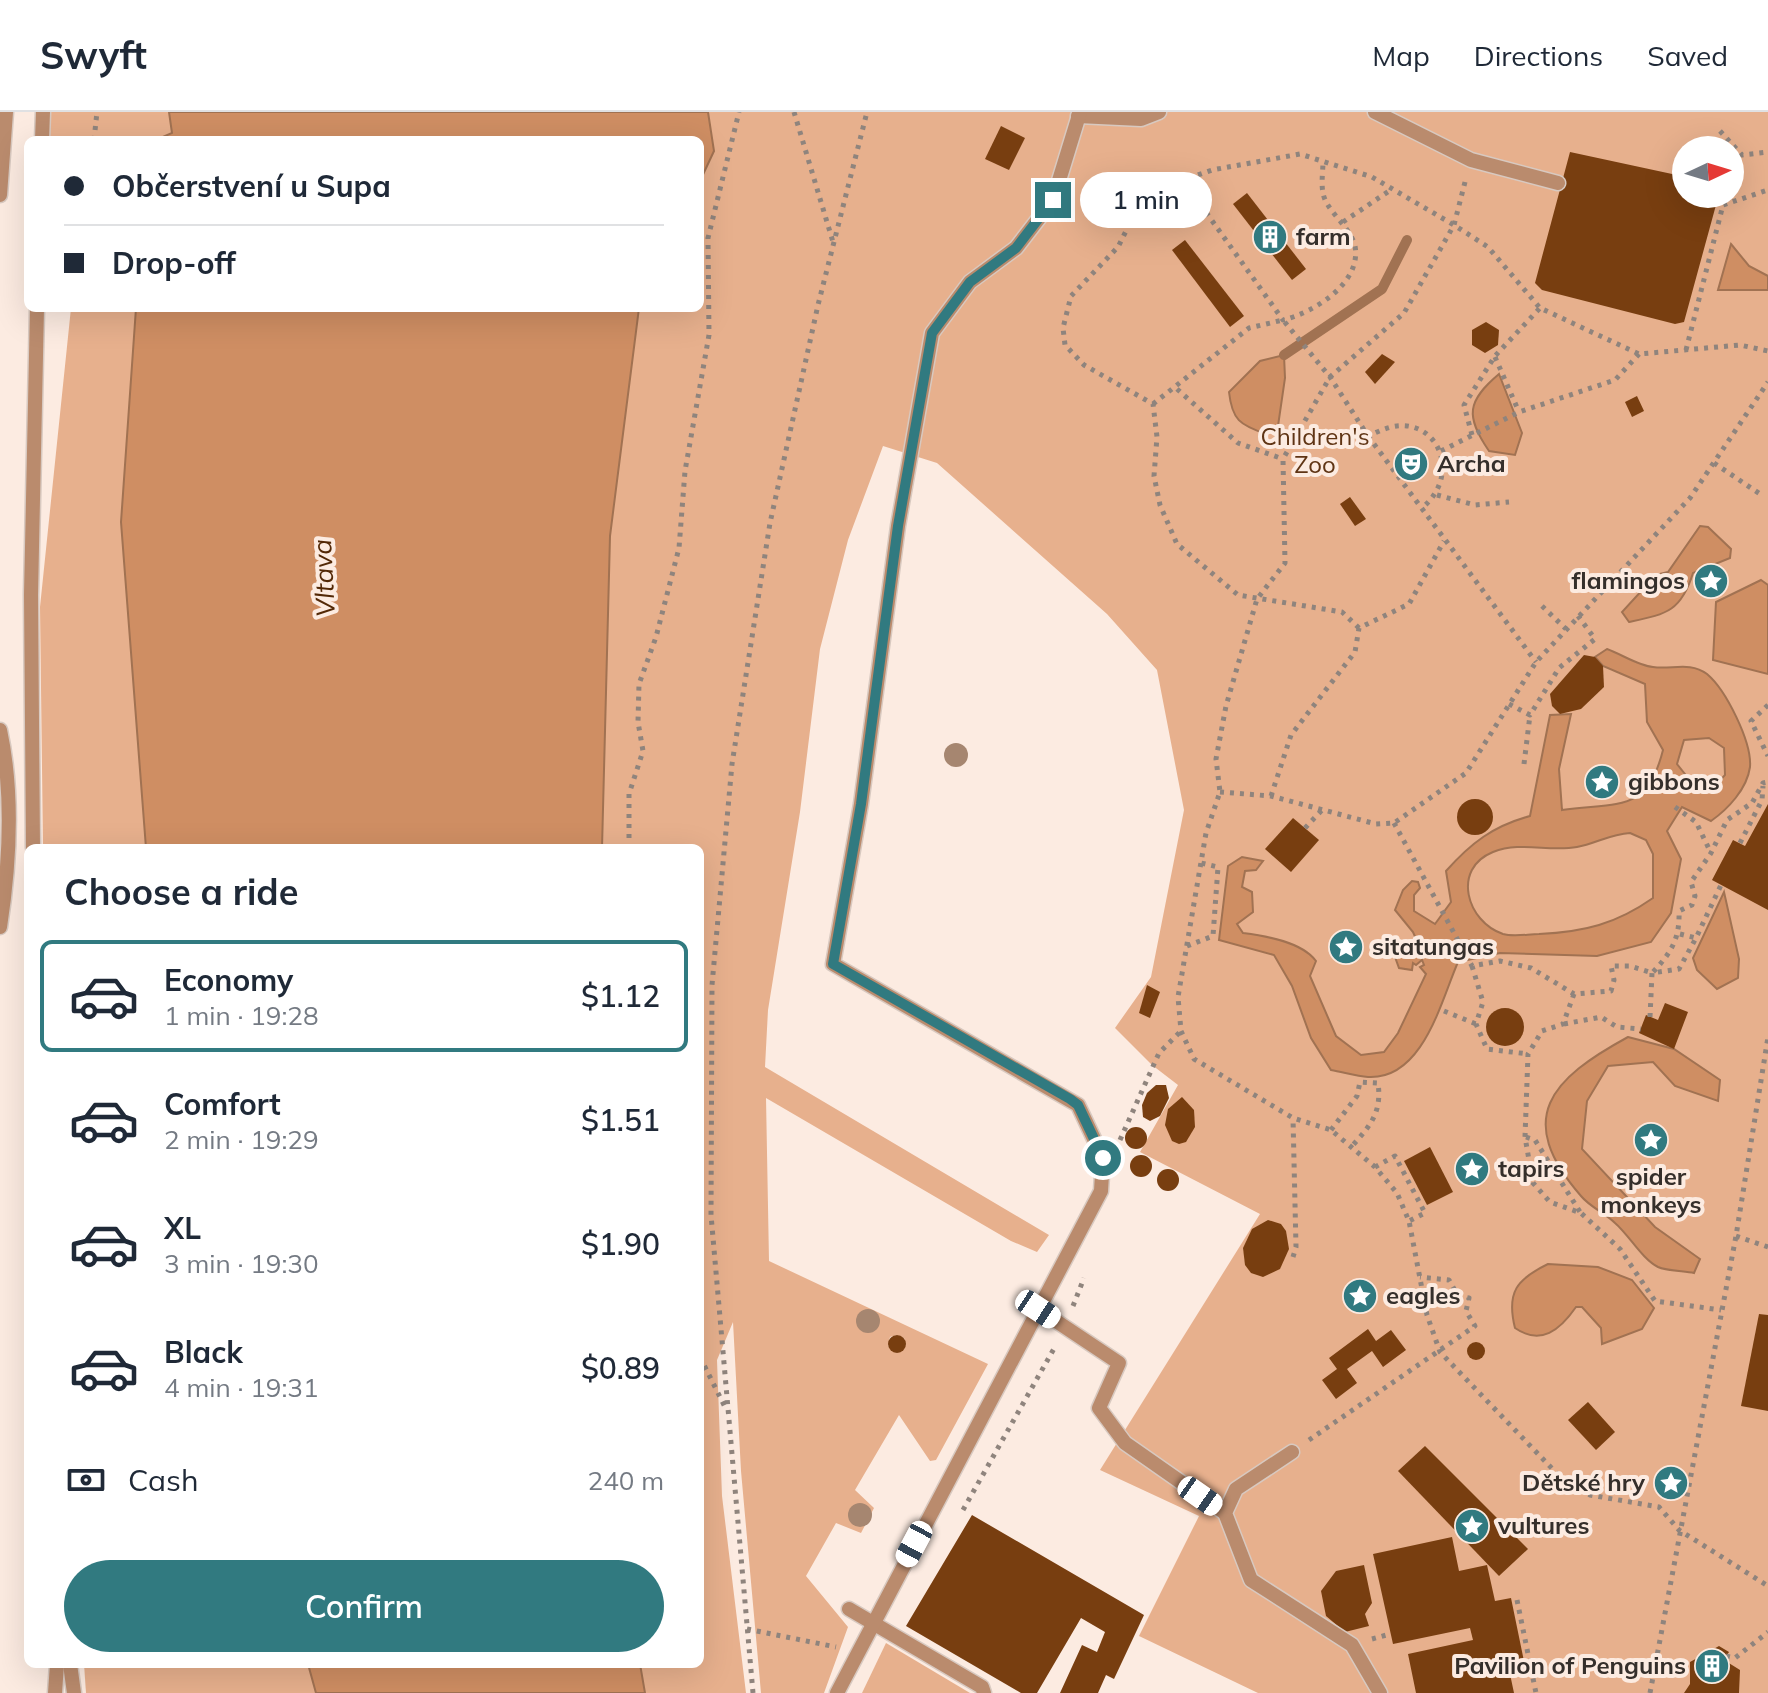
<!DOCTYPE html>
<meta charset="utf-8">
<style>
:root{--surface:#fff;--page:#f2f2f3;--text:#1f2937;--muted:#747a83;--line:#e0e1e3;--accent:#317a80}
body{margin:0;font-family:Mulish,sans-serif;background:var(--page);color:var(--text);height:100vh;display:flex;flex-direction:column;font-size:30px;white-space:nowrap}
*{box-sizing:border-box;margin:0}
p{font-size:26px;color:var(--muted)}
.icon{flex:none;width:44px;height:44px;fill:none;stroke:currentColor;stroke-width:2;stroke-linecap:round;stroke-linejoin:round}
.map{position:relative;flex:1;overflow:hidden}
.sheet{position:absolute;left:24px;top:732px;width:680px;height:824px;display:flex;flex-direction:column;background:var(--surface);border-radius:12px;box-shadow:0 8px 32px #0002}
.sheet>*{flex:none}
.banner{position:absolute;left:24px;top:24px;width:680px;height:176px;border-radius:12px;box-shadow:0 8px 32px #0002;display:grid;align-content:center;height:176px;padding:0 40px;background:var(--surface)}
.needle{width:52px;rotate:86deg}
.fabs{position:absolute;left:1672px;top:24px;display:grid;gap:16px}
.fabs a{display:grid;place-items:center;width:72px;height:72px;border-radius:50%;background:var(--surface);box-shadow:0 8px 32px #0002;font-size:40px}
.end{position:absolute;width:36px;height:36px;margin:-18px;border:10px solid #317a80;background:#fff;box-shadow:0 0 0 4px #fff}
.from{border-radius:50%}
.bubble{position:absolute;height:56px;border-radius:28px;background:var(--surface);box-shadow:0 8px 32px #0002;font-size:26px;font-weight:600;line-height:56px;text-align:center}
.car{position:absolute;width:24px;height:48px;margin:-24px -12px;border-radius:10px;box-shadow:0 0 6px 2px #0007;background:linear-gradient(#fff 24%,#345 0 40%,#fff 0 76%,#345 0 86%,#fff 0)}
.banner b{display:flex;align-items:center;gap:28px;height:76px;font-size:30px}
.banner b+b{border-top:2px solid var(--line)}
.banner i{width:20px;height:20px;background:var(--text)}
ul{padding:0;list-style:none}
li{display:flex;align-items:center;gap:24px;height:112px;margin:0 16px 12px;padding:0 24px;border:4px solid transparent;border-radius:12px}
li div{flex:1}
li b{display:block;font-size:30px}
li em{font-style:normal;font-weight:600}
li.selected{border-color:var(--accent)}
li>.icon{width:72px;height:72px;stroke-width:1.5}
h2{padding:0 40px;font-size:36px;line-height:96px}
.pay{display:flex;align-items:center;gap:20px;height:88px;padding:0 40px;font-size:30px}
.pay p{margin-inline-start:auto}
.button{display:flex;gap:16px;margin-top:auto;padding:16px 40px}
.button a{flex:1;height:92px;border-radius:48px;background:var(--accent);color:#fff;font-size:32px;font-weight:600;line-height:92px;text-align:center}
header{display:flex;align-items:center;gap:48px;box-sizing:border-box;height:112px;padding:0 40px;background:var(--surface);border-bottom:2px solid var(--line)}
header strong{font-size:38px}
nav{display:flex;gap:44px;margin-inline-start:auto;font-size:28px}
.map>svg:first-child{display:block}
.green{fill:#e7b08d;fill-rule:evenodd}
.water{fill:#cf8e63;stroke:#a17252;stroke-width:2;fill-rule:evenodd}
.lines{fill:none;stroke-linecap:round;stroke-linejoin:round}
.stream{stroke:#a17252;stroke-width:10}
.building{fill:#783e10}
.service-casing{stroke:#d8c9c0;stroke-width:17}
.path{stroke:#8f847d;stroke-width:5;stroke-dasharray:4 6;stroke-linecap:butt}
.service{stroke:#ba8b6d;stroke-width:14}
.tree{fill:#a68670}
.route{stroke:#317a80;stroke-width:10}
.labels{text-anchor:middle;stroke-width:8;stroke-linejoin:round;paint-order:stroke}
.poi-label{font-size:24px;font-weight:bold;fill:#352f2b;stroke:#fcebe1;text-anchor:start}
.park-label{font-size:24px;fill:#5f3414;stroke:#fcebe1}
.water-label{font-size:26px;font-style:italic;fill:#532806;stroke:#fcebe1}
</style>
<header>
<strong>Swyft</strong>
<nav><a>Map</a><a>Directions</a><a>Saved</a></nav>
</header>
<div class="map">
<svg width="1768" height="1581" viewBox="0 0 1768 1581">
<rect width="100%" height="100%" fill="#fcebe1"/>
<g class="green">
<path d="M 50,0 L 169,0 L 172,21 L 156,28 L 49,28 Z"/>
<path d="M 708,0 L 1768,0 L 1768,1581 L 1258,1581 L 1139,1524 L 1199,1404 L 1100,1358 L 1260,1102 L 1140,1040 L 1178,973 L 1152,953 L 1115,916 L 1151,865 L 1184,698 L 1157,558 L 1107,502 L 937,351 L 883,334 L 848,428 L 820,537 L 800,700 L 768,898 L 765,955 L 1049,1123 L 1037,1140 L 1011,1129 L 766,986 L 769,1149 L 988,1252 L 936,1348 L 930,1349 L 899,1303 L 855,1378 L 874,1396 L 861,1421 L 836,1411 L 806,1464 L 848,1515 L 824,1581 L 761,1581 L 741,1359 L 733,1210 L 717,1248 L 722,1384 L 746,1581 L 645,1581 L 640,1552 L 700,1552 L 700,736 L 602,736 L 610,424 L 639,196 L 700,196 L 700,69 L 714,39 ZM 1686,38 L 1730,38 L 1730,82 L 1686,82 ZM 897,1223 L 904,1226 L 906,1233 L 897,1241 L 888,1234 L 890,1225 Z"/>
<path d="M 71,196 L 136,196 L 121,410 L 146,736 L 43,736 L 40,495 Z"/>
<path d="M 886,1531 L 970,1581 L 862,1581 Z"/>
<path d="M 84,1552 L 308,1552 L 316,1581 L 86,1581 Z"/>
</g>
<g class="water">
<path d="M 169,0 L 708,0 L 714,39 L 700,69 L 700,28 L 156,28 L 172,21 Z"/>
<path d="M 1731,132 L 1749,154 L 1768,164 L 1768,178 L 1718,178 Z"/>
<path d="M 136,196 L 639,196 L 610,424 L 602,736 L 146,736 L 121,410 Z"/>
<path d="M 1284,243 L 1285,266 L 1278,314 L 1266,322 C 1240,313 1232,308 1229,280 L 1260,249 Z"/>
<path d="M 1499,262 L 1522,321 L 1515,343 L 1489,339 C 1465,304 1467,289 1499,262 Z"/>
<path d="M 1700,414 L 1708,415 L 1731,437 L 1730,446 L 1693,461 C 1681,500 1666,502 1629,510 L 1622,500 L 1656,463 L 1668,460 Z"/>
<path d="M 1761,468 L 1768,473 L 1768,562 L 1713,548 L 1716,490 Z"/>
<path d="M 1607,537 C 1621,542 1639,554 1653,555 C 1671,558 1690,549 1707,562 C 1726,578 1752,630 1750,655 C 1747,677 1728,697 1711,709 L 1682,695 L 1667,719 L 1681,747 L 1671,801 L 1651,830 L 1597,844 L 1500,841 L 1458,850 C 1441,889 1423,968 1368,965 C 1356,964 1343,960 1331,958 L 1311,926 L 1292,874 L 1274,843 L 1219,828 L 1228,754 L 1242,745 L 1263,749 L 1256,758 L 1245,759 L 1242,775 L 1252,780 L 1253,800 L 1237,812 L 1243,821 C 1267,824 1302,830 1316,849 L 1310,864 L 1336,924 L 1361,943 L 1384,940 L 1398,921 L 1426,862 L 1420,855 L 1424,853 L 1422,848 L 1416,853 L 1413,851 L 1412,858 L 1399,856 L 1395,845 L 1401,839 L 1391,835 L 1416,843 L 1421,838 L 1413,820 L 1395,798 L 1403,778 L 1412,769 L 1418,770 L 1420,776 L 1414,783 L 1414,799 L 1435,812 L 1451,790 L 1446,759 C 1471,731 1493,714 1530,704 L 1550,603 L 1571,602 L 1559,657 L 1562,698 C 1618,690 1647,702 1663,638 L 1647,610 L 1645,572 L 1603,554 L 1595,545 ZM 1709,626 L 1724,636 L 1725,663 L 1717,672 L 1693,672 L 1677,652 L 1684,628 ZM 1630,721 L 1646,728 L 1653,742 L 1653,786 C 1616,812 1584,820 1539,822 C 1528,822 1514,825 1503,822 C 1467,810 1451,757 1493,740 C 1521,729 1548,740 1577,735 C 1595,732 1610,722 1630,721 Z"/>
<path d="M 1724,780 L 1739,847 L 1738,866 L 1717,877 L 1697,858 L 1693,846 Z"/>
<path d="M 1628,925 L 1674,937 L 1720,968 L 1718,989 L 1675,974 L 1653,950 L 1608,954 L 1587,989 L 1582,1037 L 1655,1115 L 1700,1147 L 1694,1161 C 1684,1159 1667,1159 1658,1155 C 1642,1147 1629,1123 1615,1111 C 1605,1101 1590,1095 1581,1084 C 1513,1006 1551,967 1628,925 Z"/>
<path d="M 1548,1152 L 1598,1155 L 1632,1168 L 1654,1196 L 1642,1217 L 1602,1232 L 1601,1216 L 1582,1195 L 1576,1195 C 1560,1218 1541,1234 1515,1216 C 1506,1180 1517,1167 1548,1152 Z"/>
<path d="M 308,1552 L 640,1552 L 645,1581 L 316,1581 Z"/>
</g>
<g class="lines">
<path class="stream" d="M 1284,243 L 1382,177 L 1407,128"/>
</g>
<g class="building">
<path d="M 1001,14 L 1025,26 L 1009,58 L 985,47 Z"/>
<path d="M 1570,40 L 1686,65 L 1686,82 L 1719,82 L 1684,210 L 1675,212 L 1542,178 L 1535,171 Z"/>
<path d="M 1247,81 L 1306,157 L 1292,168 L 1233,92 Z"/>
<path d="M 1185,128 L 1244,204 L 1230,215 L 1172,138 Z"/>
<path d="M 1486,210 L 1499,218 L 1498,233 L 1485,241 L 1472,233 L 1472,218 Z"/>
<path d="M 1382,242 L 1395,250 L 1375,272 L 1365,260 Z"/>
<path d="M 1637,284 L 1644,299 L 1632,305 L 1625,290 Z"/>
<path d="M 1350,385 L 1366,407 L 1355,414 L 1340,392 Z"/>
<path d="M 1584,543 L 1595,545 L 1603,554 L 1604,575 L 1581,597 L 1560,602 L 1552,594 L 1550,582 Z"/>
<circle cx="1475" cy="705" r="18"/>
<path d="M 1768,692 L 1768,798 L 1712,768 L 1733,728 L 1745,734 Z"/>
<path d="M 1293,706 L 1319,728 L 1291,760 L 1265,737 Z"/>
<path d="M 1147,873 L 1160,880 L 1150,906 L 1139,901 Z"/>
<path d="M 1665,891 L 1688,900 L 1674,937 L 1639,921 L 1646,903 L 1658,908 Z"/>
<circle cx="1505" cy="915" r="19"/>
<path d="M 1156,973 L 1166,973 L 1169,986 L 1160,1004 L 1150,1009 L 1143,1005 L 1142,993 L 1147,981 Z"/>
<path d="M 1182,985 L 1194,998 L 1195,1015 L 1186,1030 L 1179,1032 L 1172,1029 L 1165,1013 L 1168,997 Z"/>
<circle cx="1136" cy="1026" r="11"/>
<path d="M 1430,1035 L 1453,1080 L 1427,1093 L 1404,1049 Z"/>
<circle cx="1141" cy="1054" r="11"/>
<circle cx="1168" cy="1068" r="11"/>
<path d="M 1268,1108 L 1281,1112 L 1286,1119 L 1289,1137 L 1280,1157 L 1263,1165 L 1251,1161 L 1245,1153 L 1243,1136 L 1252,1117 Z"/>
<path d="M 1759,1202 L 1768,1203 L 1768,1299 L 1741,1294 Z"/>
<path d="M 1368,1217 L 1376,1229 L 1391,1218 L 1406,1238 L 1383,1255 L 1372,1239 L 1347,1257 L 1357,1271 L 1336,1287 L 1322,1268 L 1337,1257 L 1329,1246 Z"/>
<circle cx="897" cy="1232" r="9"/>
<circle cx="1476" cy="1239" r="9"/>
<path d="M 1588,1290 L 1615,1320 L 1596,1338 L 1568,1308 Z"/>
<path d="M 1425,1334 L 1528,1437 L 1499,1464 L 1398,1359 Z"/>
<path d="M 972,1403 L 1144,1503 L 1114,1567 L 1106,1563 L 1098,1581 L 1060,1581 L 1082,1533 L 1097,1540 L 1105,1520 L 1081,1506 L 1037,1581 L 1021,1581 L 906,1514 Z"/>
<path d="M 1452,1425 L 1459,1459 L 1487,1453 L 1495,1489 L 1511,1486 L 1526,1559 L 1510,1562 L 1514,1581 L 1416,1581 L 1408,1542 L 1473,1528 L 1470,1516 L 1393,1532 L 1373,1442 Z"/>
<path d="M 1364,1453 L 1372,1491 L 1365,1502 L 1369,1514 L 1345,1520 L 1326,1504 L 1321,1479 L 1336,1459 Z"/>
<path d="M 1719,1534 L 1729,1540 L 1724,1548 L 1740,1558 L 1739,1581 L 1684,1581 L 1690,1572 L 1690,1550 Z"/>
</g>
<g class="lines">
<g class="service-casing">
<g id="service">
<path d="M 1375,0 L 1471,48 L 1558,71"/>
<path d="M 1078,4 L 1141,7 L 1159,0"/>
<path d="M 42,28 L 43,0"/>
<path d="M 0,83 L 6,0"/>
<path d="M 0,618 C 14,683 10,750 0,815"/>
<path d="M 33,736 L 31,483 L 37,196"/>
<path d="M 1038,1197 L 1119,1251 L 1099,1296 L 1125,1331 L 1225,1401"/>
<path d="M 1292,1340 L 1236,1377 L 1225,1401 L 1251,1468 L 1352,1533 L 1380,1581"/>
<path d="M 849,1497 L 982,1575 L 984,1581"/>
<path d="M 70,1552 L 74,1581"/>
<path d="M 55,1581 L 57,1552"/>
<path d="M 837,1581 L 1101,1079 L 1103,1046 L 1078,993 L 833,852 L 861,692 L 898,414 L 932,221 L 970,170 L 1016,136 L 1053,88 L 1080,0"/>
</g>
</g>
<g class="path">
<path d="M 794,0 L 833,130"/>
<path d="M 1720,19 L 1742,43 L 1768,40"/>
<path d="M 94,28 L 97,0"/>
<path d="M 1183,68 L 1283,208 C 1312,201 1362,172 1355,134 C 1350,114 1326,99 1323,81 C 1321,71 1323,59 1323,49"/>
<path d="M 1465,70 L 1454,113 L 1404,201 L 1330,265 L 1283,347 L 1285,451 L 1257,487 L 1226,594 L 1216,647 L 1220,680 L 1206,721 L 1178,885 L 1181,919 L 1194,947 L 1293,1006 L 1331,1018 L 1375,1055 L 1397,1081 L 1409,1109 L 1427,1203 L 1440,1240 L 1566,1371 L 1590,1383 L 1659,1395 L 1679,1418 L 1768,1474"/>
<path d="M 1343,110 L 1392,77"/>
<path d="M 1686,238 L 1723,93 L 1768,78"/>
<path d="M 1495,245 L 1519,300"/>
<path d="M 1177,277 L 1238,331 L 1283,347"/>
<path d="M 1153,292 L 1249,216 L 1283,208 L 1330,265 L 1368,324 C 1375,321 1383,317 1391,315 C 1437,304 1463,362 1422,396"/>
<path d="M 1472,323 L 1464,293 L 1495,244 L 1540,196"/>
<path d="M 1368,324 L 1536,550"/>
<path d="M 1441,339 L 1519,300 L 1615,268 L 1639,242"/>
<path d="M 1714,351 L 1760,382"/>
<path d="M 1437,383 L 1475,393 L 1509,390"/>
<path d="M 1542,494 L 1566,517"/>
<path d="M 1359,516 L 1342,500 L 1238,483 L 1177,432 L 1160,393 L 1154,364 L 1157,325 L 1153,292 L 1084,253 L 1065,233 L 1063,216 L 1071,184 L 1118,135 L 1136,99 L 1183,68 L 1212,58 L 1300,42 L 1372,65 L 1454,113 L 1488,135 L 1540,196 L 1639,242 L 1740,233 L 1768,239"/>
<path d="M 1509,592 L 1530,603 L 1559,556 L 1595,527 L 1578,504"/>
<path d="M 1768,593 L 1751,609 L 1768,644"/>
<path d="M 1524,652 L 1530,603"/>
<path d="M 1220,680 L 1271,684 L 1376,712 L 1394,711 L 1466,661 L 1536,550 L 1690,386 L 1768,270"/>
<path d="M 1271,684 L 1291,623 L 1355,540 L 1359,516 L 1409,492 L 1444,429"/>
<path d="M 1675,695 L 1696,710 L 1711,741"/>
<path d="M 1394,711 L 1472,854 L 1500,849 L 1531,856 L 1574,882 L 1611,879 L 1614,868 L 1611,854 L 1630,854 L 1652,861 C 1671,841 1680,827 1679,799 L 1692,793 L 1695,784 L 1691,770 L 1711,741 L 1727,708 L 1752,691 L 1763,671 L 1768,670"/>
<path d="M 1305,716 L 1322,698"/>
<path d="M 1740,731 L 1762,688 L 1763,674"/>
<path d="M 629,736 L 629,682 L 643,639 L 638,610 L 639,572 L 656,525 L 679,436 L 685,359 L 709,223 L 708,126 L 739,0"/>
<path d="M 1680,822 L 1696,826 L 1721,773"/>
<path d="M 1187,834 L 1213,824 L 1218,755 L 1201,751"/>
<path d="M 1472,854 L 1483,890 L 1476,912 L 1487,937 L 1528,942"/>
<path d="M 1574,882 L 1563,912 L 1542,919 L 1528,942 L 1525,1025 L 1533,1071 L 1550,1090 L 1581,1101 L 1620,1137 L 1655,1189 L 1721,1198"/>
<path d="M 1444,899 L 1476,912"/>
<path d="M 1650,905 L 1652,861 L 1679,857 L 1696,826"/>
<path d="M 1564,912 L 1601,905 L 1617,915 L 1641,917"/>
<path d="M 1331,1018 L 1357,984 L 1360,970 L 1378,971 C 1382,1000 1371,1013 1352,1034"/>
<path d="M 1526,1025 L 1535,1028 L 1580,1100"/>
<path d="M 1120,1028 L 1159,941 L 1181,919"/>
<path d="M 1375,1055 L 1395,1044 L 1425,1101 L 1409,1109"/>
<path d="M 1736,1124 L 1768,1135"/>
<path d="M 1293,1145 L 1296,1135 L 1293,1006"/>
<path d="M 1073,1194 L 1084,1166"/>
<path d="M 700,1245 L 725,1295"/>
<path d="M 1309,1328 L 1475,1214 L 1466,1199 L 1469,1186 L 1458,1184 L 1449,1168 L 1420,1165"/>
<path d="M 963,1398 L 1056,1233"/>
<path d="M 1517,1488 L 1536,1581"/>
<path d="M 747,1517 L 836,1535"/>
<path d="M 1372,1527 L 1390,1522"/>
<path d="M 1726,1544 L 1735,1546 L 1768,1520"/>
<path d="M 753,1581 L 711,1103 L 712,873 L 732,652 L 770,411 L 818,193 L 867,0"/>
<path d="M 1650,1581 L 1736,1124 L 1768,925"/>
</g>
<use href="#service" class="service"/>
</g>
<g class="tree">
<circle cx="956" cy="643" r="12"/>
<circle cx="868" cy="1209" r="12"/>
<circle cx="860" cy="1403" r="12"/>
</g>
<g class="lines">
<path class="route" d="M 1053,88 L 1016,136 L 970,170 L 932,221 L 898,414 L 861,692 L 833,852 L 1070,987 L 1078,993 L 1103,1046"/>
</g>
<defs>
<g id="building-disc" transform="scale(1.8)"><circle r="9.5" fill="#317a80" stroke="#fcebe1"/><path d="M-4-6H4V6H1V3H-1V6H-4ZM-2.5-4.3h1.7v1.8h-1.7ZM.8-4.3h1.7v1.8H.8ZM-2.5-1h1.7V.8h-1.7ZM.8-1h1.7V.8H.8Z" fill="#fff"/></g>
<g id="theatre-disc" transform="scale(1.8)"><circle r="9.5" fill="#317a80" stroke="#fcebe1"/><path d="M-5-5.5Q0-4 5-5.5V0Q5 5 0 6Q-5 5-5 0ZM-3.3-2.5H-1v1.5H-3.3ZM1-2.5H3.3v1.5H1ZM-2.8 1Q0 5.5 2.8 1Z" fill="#fff"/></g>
<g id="sight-disc" transform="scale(1.8)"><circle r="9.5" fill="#317a80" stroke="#fcebe1"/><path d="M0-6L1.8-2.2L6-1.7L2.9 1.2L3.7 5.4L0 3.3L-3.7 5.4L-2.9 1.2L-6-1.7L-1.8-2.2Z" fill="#fff"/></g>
</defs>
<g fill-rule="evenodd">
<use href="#building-disc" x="1270" y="125"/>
<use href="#theatre-disc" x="1411" y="352"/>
<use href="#sight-disc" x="1711" y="469"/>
<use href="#sight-disc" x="1602" y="670"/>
<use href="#sight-disc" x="1346" y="835"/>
<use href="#sight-disc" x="1651" y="1028"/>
<use href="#sight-disc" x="1472" y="1057"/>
<use href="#sight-disc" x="1360" y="1184"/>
<use href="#sight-disc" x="1671" y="1371"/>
<use href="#sight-disc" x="1472" y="1414"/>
<use href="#building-disc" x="1712" y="1554"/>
</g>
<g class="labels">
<g class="poi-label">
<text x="1296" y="133">farm</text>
<text x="1437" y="360">Archa</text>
<text x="1685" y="477" text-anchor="end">flamingos</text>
<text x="1628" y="678">gibbons</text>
<text x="1372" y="843">sitatungas</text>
<text x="1498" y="1065">tapirs</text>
<text x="1651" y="1073" text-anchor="middle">spider<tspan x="1651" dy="28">monkeys</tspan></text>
<text x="1386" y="1192">eagles</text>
<text x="1645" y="1379" text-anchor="end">Dětské hry</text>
<text x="1498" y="1422">vultures</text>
<text x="1686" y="1562" text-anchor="end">Pavilion of Penguins</text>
</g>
<g class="park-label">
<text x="1315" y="333">Children's<tspan x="1315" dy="28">Zoo</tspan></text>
</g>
<g class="water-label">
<text transform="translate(324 466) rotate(-93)" y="9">Vltava</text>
</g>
</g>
</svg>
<div class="fabs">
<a><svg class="needle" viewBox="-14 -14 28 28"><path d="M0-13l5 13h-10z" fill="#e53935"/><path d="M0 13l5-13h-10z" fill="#747a83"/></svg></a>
</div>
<i class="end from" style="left:1103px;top:1046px"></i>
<i class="end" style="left:1053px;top:88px"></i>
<div class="bubble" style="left:1080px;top:60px;width:132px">1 min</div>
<i class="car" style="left:1038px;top:1197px;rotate:123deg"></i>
<i class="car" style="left:1200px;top:1384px;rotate:125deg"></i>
<i class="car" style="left:914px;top:1432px;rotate:208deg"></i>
<div class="banner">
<b><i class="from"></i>Občerstvení u Supa</b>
<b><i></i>Drop-off</b>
</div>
<section class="sheet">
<h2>Choose a ride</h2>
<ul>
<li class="selected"><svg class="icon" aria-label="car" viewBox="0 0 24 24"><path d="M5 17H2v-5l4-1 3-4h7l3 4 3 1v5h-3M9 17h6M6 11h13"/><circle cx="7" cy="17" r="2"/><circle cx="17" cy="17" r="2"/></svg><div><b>Economy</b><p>1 min · 19:28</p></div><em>$1.12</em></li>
<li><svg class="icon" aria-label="car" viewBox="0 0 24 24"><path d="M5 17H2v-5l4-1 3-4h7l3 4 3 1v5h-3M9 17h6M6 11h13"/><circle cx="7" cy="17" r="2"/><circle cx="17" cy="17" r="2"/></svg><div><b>Comfort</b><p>2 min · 19:29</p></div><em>$1.51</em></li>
<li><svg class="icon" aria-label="car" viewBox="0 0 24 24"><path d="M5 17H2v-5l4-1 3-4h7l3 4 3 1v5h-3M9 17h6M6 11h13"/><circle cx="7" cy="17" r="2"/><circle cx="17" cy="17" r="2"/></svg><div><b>XL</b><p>3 min · 19:30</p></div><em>$1.90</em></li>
<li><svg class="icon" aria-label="car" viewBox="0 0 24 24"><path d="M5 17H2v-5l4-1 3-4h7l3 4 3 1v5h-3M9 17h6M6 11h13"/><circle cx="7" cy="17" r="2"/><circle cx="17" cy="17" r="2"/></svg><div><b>Black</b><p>4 min · 19:31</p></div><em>$0.89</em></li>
</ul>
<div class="pay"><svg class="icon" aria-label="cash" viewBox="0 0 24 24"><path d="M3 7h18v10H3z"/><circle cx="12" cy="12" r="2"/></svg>Cash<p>240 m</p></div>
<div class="button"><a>Confirm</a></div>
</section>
</div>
